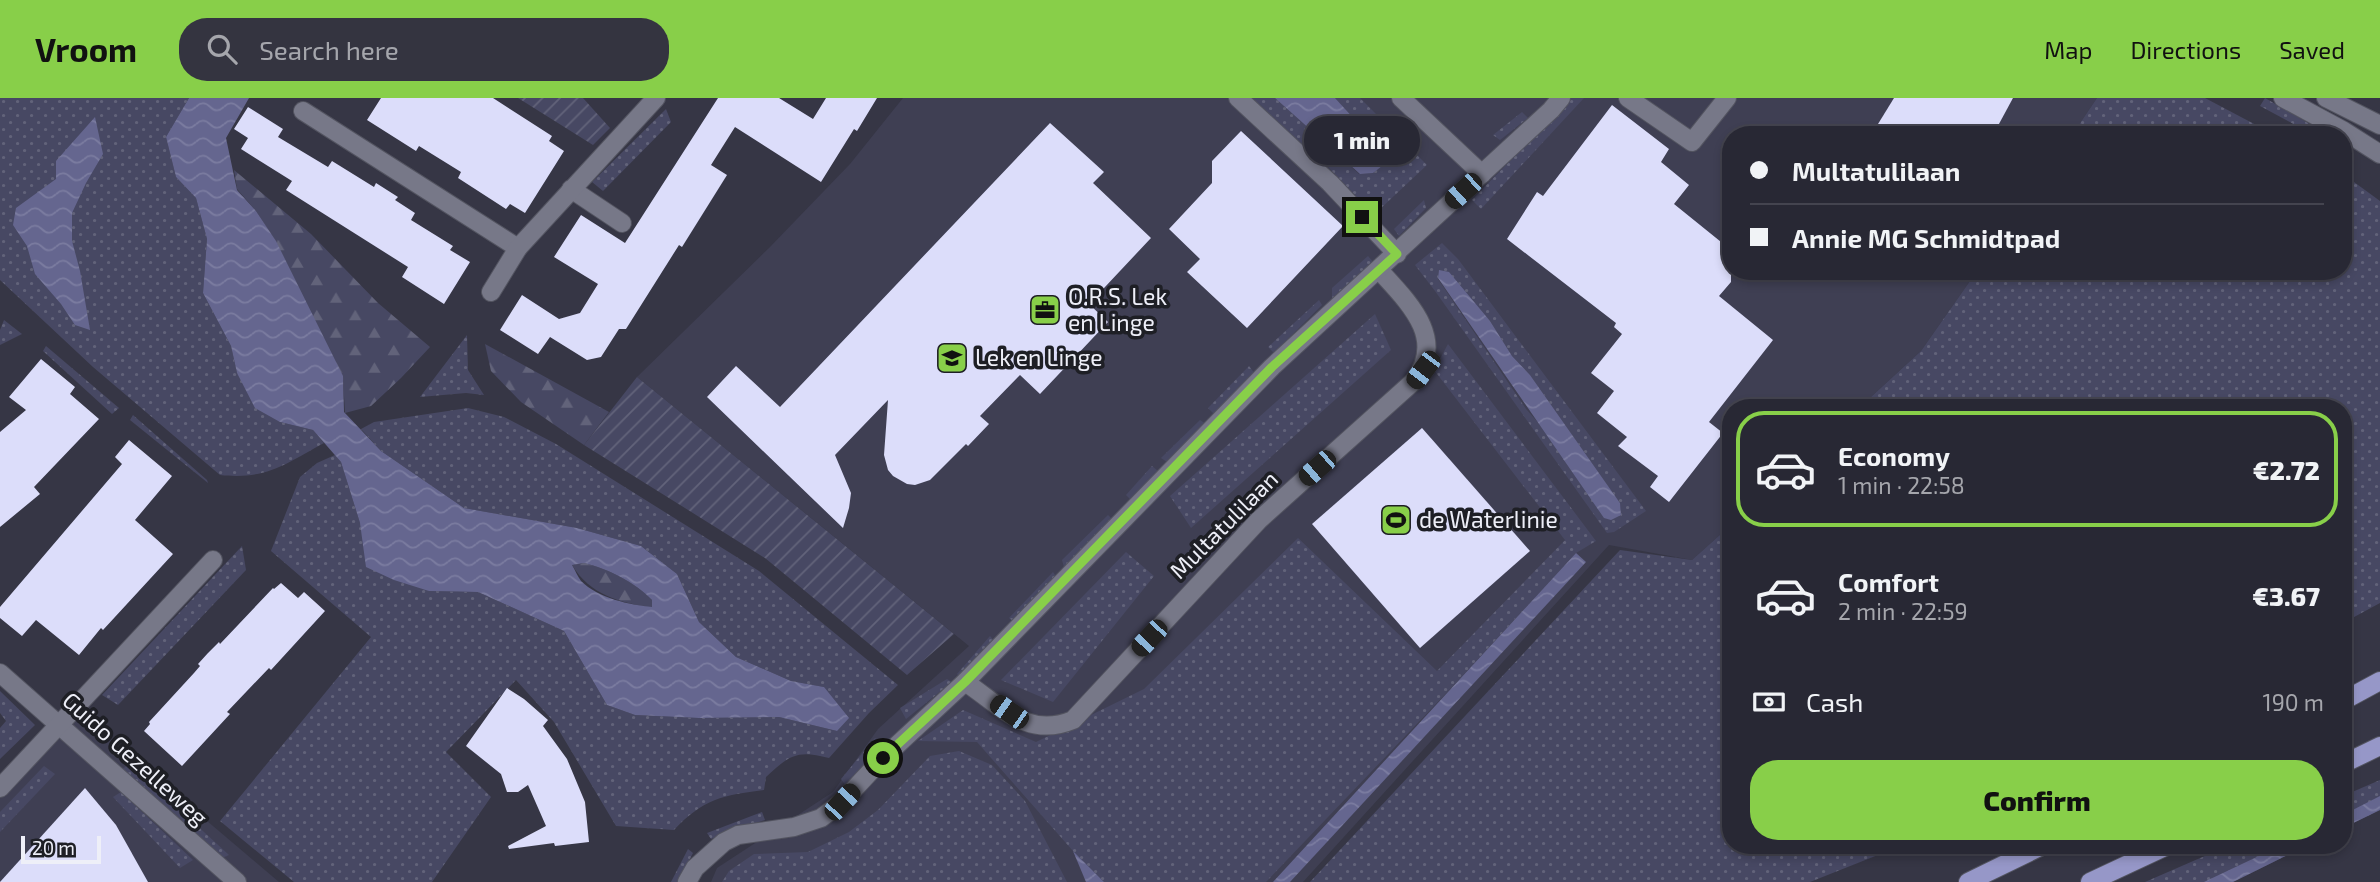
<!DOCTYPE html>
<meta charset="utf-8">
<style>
:root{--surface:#282834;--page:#343440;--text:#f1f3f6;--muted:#a5a6ac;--line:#44444f;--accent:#88cf49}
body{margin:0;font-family:"Exo 2",sans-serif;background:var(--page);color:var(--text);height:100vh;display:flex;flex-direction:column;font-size:26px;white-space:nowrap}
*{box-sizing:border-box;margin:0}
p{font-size:23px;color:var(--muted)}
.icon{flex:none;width:38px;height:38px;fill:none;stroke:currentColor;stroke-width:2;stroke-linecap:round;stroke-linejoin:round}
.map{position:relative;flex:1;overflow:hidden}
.side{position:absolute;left:1722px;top:301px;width:630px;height:455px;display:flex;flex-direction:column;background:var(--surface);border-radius:28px;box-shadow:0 4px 10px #0003,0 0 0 2px var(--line)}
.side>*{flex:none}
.top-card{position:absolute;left:1722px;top:28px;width:630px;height:154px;border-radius:28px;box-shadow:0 4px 10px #0003,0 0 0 2px var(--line);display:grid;align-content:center;height:154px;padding:0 28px;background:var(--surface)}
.scale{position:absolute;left:21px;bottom:18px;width:80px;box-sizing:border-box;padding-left:7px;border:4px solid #eeeff8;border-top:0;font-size:19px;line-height:24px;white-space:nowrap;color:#eeeff8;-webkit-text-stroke:5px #1e1f25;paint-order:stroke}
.end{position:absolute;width:32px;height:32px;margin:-16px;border:9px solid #88cf49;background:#111;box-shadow:0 0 0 4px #111}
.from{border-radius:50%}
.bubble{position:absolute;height:49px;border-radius:24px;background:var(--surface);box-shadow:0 4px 10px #0003,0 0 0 2px var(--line);font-size:23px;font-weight:800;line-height:49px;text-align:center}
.car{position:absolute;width:21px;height:42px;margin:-21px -10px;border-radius:9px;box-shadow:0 0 5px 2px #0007;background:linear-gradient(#222 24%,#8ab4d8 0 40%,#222 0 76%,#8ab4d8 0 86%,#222 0)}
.top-card b{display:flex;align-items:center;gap:24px;height:66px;font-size:26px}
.top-card b+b{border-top:2px solid var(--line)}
.top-card i{width:18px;height:18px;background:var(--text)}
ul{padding:12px 0 0;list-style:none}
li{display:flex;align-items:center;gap:21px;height:116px;margin:0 14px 10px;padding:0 14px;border:4px solid transparent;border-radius:28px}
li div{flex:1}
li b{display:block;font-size:26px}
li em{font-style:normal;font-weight:800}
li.current{border-color:var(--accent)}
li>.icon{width:63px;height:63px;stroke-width:1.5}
.pay{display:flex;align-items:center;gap:18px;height:77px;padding:0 28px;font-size:26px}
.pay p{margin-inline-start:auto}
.button{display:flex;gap:14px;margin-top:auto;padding:14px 28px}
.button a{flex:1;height:80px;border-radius:28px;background:var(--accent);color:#111;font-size:28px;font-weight:800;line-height:80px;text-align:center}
header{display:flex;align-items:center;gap:42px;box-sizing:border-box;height:98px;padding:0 35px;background:var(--accent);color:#111}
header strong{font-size:33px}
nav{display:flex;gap:38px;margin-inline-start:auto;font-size:24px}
.search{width:490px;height:63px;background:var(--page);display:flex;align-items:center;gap:18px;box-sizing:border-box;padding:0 24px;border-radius:28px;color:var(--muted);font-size:26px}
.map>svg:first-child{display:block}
.built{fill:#3f3f53}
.grass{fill:url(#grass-dots);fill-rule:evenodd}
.forest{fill:url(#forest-firs)}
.garden{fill:url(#garden-furrows)}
.water{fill:url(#water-waves);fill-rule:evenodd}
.building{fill:#dcddfa}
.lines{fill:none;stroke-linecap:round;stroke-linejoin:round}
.minor-casing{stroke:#535460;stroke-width:20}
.major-casing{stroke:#535460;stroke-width:20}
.minor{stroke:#777888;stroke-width:18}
.major{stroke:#9697c8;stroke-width:18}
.route{stroke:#88cf49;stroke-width:9}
.labels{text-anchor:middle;stroke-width:7;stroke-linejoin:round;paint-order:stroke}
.poi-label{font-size:23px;fill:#eeeff8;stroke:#1e1f25;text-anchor:start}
.street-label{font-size:23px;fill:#eeeff8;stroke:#1e1f25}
</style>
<header>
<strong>Vroom</strong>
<div class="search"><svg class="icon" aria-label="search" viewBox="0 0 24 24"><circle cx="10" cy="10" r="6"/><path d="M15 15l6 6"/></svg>Search here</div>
<nav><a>Map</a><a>Directions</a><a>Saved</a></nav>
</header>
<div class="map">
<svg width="2380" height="784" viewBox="0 0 2380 784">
<defs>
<pattern id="grass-dots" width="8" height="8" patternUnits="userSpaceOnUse" patternTransform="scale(1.75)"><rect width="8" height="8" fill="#474863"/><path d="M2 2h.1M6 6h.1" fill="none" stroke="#62637a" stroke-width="1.8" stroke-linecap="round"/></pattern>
<pattern id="forest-firs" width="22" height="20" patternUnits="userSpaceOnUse" patternTransform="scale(1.75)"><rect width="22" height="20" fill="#474863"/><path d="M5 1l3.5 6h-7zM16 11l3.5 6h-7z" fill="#62637a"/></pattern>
<pattern id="garden-furrows" width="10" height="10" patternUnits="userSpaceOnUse" patternTransform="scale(1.75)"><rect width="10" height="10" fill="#474863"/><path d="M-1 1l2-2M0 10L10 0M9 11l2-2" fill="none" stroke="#62637a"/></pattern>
<pattern id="water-waves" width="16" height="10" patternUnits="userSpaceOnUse" patternTransform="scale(1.75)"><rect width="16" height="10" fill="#65668f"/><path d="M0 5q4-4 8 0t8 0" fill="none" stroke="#7b7ca0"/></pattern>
</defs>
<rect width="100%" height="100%" fill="#363645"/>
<g class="built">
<path d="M 903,0 L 2097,0 L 2072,37 L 1731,37 L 1731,173 L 1977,173 L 1921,253 L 1859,310 L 1731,310 L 1731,427 L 1692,462 L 1609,447 L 1303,784 L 711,784 L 717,770 L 833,694 L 878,631 L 969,548 L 637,279 L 770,149 L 850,66 Z"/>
<path d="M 80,615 L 279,784 L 0,784 L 0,700 Z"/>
</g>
<g class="grass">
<path d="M 0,0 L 189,0 L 166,39 L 176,79 L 196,100 L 207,141 L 203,195 L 231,248 L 237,275 L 280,324 L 313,332 L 324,345 C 285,366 267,382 220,377 L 93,269 L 0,182 Z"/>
<path d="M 1250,0 L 1275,0 L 1359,76 L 1373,75 L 1390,60 L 1335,0 L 1360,0 L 1427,67 L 1379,112 L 1370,113 L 1326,67 Z"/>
<path d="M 1571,0 L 1584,0 L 1481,111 L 1472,102 Z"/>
<path d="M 2097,0 L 2205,0 L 2275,37 L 2072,37 Z"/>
<path d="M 2265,0 L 2329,37 L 2314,37 L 2260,8 Z"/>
<path d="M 666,11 L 671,24 L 603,93 L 592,84 Z"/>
<path d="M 1522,14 L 1528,20 L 1500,42 L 1493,37 Z"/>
<path d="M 2343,76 L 2380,103 L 2380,505 L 2343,525 L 2343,310 L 1859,310 L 1921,253 L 1977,173 L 2343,173 Z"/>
<path d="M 1424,102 L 1426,110 L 1399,138 L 1394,131 Z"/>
<path d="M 1442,145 L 1458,161 L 1646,413 L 1614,434 L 1607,435 L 1435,193 L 1415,167 ZM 1439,172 L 1490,223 L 1512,258 L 1530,277 L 1620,405 L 1621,418 L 1526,311 L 1438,181 Z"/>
<path d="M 1368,158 L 1374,165 L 1332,200 L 1332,190 Z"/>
<path d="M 1319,202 L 1322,207 L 1274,255 L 1268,249 Z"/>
<path d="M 1375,216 L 1391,252 L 1191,430 L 1170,398 Z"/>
<path d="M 4,222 L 22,236 L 0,247 L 0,232 Z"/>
<path d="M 467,237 L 468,272 L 484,297 L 466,295 L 420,299 Z"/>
<path d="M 1448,246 L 1596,443 L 1576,455 L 1453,588 L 1266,784 L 1104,784 L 1073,753 L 977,644 L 918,643 L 963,612 L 1036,644 L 1144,591 L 1298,440 L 1437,573 L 1565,442 L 1434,272 Z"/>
<path d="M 46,248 L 119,310 L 112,316 L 43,253 Z"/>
<path d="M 1249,268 L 1255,276 L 1214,316 L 1208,310 Z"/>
<path d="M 468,310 L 504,319 L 556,346 L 759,473 L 898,587 L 869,615 L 829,660 C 796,651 789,658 766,679 L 764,692 C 723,697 703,701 674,732 L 616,728 L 554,624 L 516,582 L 446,654 L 491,699 L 432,784 L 294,784 L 220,723 L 371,539 L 271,453 L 300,379 L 317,365 L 335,357 L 341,364 L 360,425 L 429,493 L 478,494 L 564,533 L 607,607 L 635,617 L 699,620 L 779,619 L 837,633 L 824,589 L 791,583 L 736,559 L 699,524 L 677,476 L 641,448 L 577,430 L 464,410 L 381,353 L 361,331 L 374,324 Z"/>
<path d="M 133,317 L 207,382 L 208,385 L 130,322 Z"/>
<path d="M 1200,322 L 1206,326 L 1167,364 L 1161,360 Z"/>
<path d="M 1152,368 L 1159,374 L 1130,401 L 1126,397 Z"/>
<path d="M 1108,417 L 1114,423 L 1064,469 L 1062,462 Z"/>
<path d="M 1731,427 L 1731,747 L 1903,747 L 1810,784 L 1310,784 L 1620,452 L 1692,462 Z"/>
<path d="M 242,448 L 246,472 L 118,607 L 102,597 Z"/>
<path d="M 1126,454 L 1154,478 L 1053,604 L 1001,582 Z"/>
<path d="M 1053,474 L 1057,480 L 1013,523 L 1009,520 Z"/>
<path d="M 990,538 L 995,544 L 961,580 L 957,576 Z"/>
<path d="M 947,581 L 952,584 L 906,621 L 900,610 Z"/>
<path d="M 0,593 L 35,627 L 0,661 L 0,630 L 6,623 L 0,615 Z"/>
<path d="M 875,640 L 884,646 L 846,688 L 841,681 Z"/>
<path d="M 959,653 L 992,667 L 1025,703 L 1067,784 L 722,784 L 729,773 L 754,756 L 808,754 L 849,734 L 878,712 L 930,658 Z"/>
<path d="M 130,666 L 229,757 L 222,760 L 122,671 Z"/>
<path d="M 44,668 L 55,676 L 0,734 L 0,714 Z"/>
<path d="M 2380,682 L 2380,712 L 2343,730 L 2343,698 Z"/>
<path d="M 121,694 L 193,762 L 180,770 L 113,699 Z"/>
<path d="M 762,714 L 765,722 L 711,741 L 707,735 Z"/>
<path d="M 2230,747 L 2308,747 L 2233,784 L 2145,784 Z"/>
<path d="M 688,751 L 693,755 L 678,784 L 671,784 Z"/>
</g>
<g class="forest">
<path d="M 234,72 L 311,136 L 378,205 L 430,249 L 401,280 L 371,308 L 345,315 L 343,280 L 275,142 L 256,113 L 237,91 Z"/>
<path d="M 485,246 L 609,314 L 584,347 L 521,304 L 491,273 Z"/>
<path d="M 584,465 C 608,471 635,484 652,502 L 652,510 C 619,504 590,497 572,467 Z"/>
</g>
<g class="garden">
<path d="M 518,0 L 583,0 L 610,30 L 593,47 Z"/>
<path d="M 637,279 L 954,536 L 907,577 L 765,460 L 584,347 Z"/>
</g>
<g class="water">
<path d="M 189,0 L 249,0 L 226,40 L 237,92 L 256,113 L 276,143 L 343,278 L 344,314 L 381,353 L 464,410 L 577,430 L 641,448 L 677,476 L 699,524 L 736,559 L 791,583 L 824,589 L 849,620 L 837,633 L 779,619 L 699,620 L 635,617 L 607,607 L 564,533 L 478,494 L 429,493 L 394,482 L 366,469 L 360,425 L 341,364 L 313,332 L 280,324 L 255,310 L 237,275 L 231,248 L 203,195 L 207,141 L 196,100 L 176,79 L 166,39 ZM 584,465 C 608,471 635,484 652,502 L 652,509 C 630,507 598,500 581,483 C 578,479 575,472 572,467 Z"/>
<path d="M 1275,0 L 1335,0 L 1391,61 L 1373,75 L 1360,76 Z"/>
<path d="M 95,19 L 103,56 L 86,85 L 72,115 L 72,143 L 80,173 L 90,232 L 75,227 L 61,206 L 35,176 L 27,148 L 13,127 L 16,110 L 56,81 L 56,63 Z"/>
<path d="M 1439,172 L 1449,174 L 1490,223 L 1512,258 L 1530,277 L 1620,405 L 1621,417 L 1611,422 L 1604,420 L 1438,180 Z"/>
<path d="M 1576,455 L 1586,464 L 1290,784 L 1273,784 Z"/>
<path d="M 2380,698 L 2380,712 L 2343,730 L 2343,717 Z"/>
<path d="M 2282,747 L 2308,747 L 2233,784 L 2204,784 Z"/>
<path d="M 1073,753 L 1104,784 L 1086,784 Z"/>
</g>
<g class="building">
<path d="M 381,0 L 493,0 L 552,38 L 549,43 L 564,53 L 525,115 L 510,106 L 506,111 L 458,80 L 461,74 L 419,48 L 416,53 L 367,22 Z"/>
<path d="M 718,0 L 779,0 L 813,21 L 826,0 L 877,0 L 857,33 L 854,31 L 821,84 L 735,29 L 711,67 L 727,77 L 682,149 L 679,147 L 626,231 L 619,231 L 601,259 L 587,262 L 550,239 L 538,256 L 500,232 L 522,197 L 559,221 L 580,215 L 598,186 L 554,159 L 581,117 L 625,145 Z"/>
<path d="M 1894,0 L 2013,0 L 1993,37 L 1896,37 L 1878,26 Z"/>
<path d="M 1612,7 L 1669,51 L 1661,64 L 1689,87 L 1674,106 L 1731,152 L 1731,184 L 1719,198 L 1773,242 L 1709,324 L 1723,335 L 1669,404 L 1650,389 L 1658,378 L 1618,348 L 1627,339 L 1597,315 L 1614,293 L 1591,275 L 1622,236 L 1614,229 L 1616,225 L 1507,141 L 1537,94 L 1543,98 Z"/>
<path d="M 248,9 L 283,31 L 278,39 L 328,69 L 332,63 L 374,89 L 376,85 L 398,99 L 395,102 L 415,115 L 411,122 L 453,148 L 450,152 L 470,164 L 444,206 L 402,179 L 408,169 L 286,92 L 292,83 L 241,51 L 248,40 L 234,31 Z"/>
<path d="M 1050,25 L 1104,74 L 1093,85 L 1151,140 L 1089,206 L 1108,224 L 1040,296 L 1020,277 L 980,318 L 989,326 L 968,348 L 966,346 L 930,382 L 915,387 L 907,386 L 893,378 L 888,372 L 884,357 L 888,302 L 835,357 L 851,395 L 849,410 L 843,430 L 707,299 L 736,268 L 780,309 Z"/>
<path d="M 1241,33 L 1343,128 L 1247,230 L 1187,174 L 1200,161 L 1169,131 L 1212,85 L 1212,63 Z"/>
<path d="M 41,261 L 75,289 L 70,296 L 99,321 L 34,389 L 40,396 L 0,429 L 0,334 L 26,312 L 9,299 Z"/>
<path d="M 1422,330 L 1530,453 L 1420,550 L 1312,426 Z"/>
<path d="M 129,342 L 172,378 L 135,422 L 173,456 L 103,532 L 101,530 L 79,557 L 36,522 L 22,538 L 0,520 L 0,509 L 122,366 L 115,359 Z"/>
<path d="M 281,485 L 298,500 L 304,494 L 325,513 L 271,572 L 269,570 L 227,614 L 230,616 L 182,668 L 144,633 L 150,626 L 149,624 L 194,575 L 200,568 L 198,566 L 208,555 L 219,544 L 220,546 L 273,490 L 274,491 Z"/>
<path d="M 507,590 L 524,601 L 548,622 L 543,628 L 567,661 L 585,704 L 589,744 L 555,748 L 554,745 L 509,751 L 508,748 L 546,728 L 528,687 L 518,694 L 507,694 L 501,676 L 466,648 Z"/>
<path d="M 85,690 L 116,727 L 148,784 L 0,784 Z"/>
</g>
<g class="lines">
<g class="minor-casing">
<g id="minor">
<path d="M 1238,0 L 1330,85 L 1397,156"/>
<path d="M 1401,0 L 1482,76"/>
<path d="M 1628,0 L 1692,44 L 1727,0"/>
<path d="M 2283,0 L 2344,33 L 2380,56"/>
<path d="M 2326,0 L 2380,27"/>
<path d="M 303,13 L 518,150"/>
<path d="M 571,91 L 622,125"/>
<path d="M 491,194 L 518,150 L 656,0"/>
<path d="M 0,575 L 237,784"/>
<path d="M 965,584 C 1001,608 1027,641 1073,622 L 1259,422 L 1414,283 C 1447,240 1408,204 1379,172"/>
<path d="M 0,690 L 213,462"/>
<path d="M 687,784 L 695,770 L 724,744 L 738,737 L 794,729 L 821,720 L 842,704 L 883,660 L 965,584 L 1272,269 L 1551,12 L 1561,0"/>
</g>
</g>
<g class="major-casing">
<g id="major">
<path d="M 2343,603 L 2380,583"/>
<path d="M 2343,666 L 2380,648"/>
<path d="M 1968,784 L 2044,747"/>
<path d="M 2090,784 L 2169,747"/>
</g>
</g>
<use href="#minor" class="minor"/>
<use href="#major" class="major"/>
</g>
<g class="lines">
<path class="route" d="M 883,660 L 965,584 L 1272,269 L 1397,156 L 1362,119"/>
</g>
<defs>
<g id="office-square" transform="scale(1.575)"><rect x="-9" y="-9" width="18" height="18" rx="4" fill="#88cf49" stroke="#1e1f25"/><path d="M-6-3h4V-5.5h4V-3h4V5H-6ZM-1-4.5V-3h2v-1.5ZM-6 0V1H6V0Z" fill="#111"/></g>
<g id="school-square" transform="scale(1.575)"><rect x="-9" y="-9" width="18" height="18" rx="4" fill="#88cf49" stroke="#1e1f25"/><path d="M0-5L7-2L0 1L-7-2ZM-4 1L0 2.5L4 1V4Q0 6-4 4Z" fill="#111"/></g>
<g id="stadium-square" transform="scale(1.575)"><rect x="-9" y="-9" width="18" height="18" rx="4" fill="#88cf49" stroke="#1e1f25"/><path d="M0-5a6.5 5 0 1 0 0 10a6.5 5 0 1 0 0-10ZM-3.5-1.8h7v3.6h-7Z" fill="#111"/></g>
</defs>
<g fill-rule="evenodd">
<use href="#office-square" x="1045" y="212"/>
<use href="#school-square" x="952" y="260"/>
<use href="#stadium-square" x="1396" y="422"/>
</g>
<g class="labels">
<g class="poi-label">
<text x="1068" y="207">O.R.S. Lek<tspan x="1068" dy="26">en Linge</tspan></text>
<text x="975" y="268">Lek en Linge</text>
<text x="1419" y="430">de Waterlinie</text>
</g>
<g class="street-label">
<text transform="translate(1224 427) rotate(-45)" y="8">Multatulilaan</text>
<text transform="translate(135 661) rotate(42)" y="8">Guido Gezelleweg</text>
</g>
</g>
</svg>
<div class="scale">20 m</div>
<i class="end from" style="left:883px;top:660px"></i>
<i class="end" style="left:1362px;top:119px"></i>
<div class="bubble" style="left:1304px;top:18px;width:116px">1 min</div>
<i class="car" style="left:1463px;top:93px;rotate:228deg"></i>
<i class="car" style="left:1423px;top:272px;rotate:217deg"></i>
<i class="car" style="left:1317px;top:370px;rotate:229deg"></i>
<i class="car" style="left:1149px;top:540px;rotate:223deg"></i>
<i class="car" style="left:1009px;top:614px;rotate:305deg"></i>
<i class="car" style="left:842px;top:704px;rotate:43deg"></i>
<div class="top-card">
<b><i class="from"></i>Multatulilaan</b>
<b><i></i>Annie MG Schmidtpad</b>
</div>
<section class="side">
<ul>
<li class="current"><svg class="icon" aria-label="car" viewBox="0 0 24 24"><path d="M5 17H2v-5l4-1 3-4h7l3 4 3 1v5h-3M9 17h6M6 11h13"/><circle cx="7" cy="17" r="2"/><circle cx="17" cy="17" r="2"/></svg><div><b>Economy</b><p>1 min · 22:58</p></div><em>€2.72</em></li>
<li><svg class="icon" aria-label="car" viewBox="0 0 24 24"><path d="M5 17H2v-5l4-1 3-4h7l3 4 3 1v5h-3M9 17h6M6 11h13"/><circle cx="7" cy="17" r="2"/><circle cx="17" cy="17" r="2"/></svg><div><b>Comfort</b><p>2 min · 22:59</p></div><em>€3.67</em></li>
</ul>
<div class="pay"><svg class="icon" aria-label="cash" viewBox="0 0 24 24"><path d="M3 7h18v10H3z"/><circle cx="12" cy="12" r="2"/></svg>Cash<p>190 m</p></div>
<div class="button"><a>Confirm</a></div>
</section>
</div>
